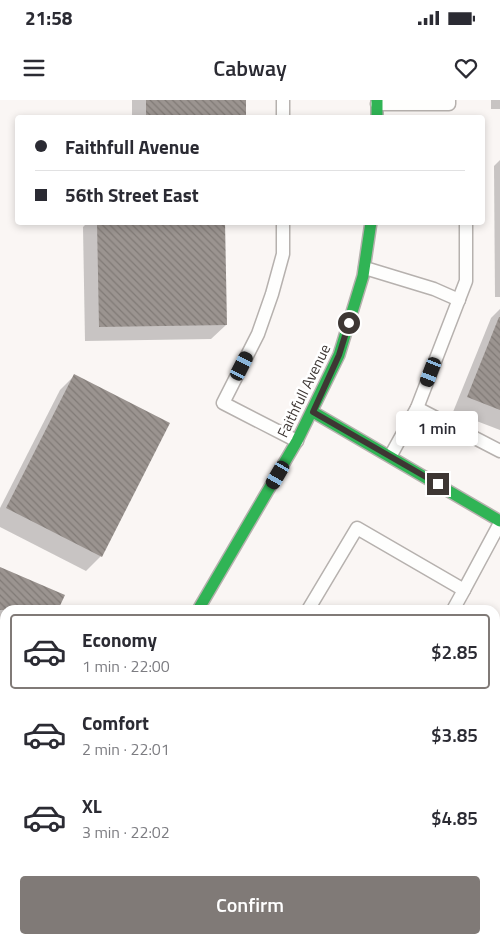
<!DOCTYPE html>
<meta charset="utf-8">
<style>
:root{--surface:#fff;--page:#f2f2f3;--text:#2b2b33;--muted:#7c7c81;--line:#e1e1e2;--accent:#807a77}
body{margin:0;font-family:"Titillium Web",sans-serif;background:var(--page);color:var(--text);height:100vh;display:flex;flex-direction:column;font-size:19px;white-space:nowrap}
*{box-sizing:border-box;margin:0}
p{font-size:16px;color:var(--muted)}
.icon{flex:none;width:28px;height:28px;fill:none;stroke:currentColor;stroke-width:2;stroke-linecap:round;stroke-linejoin:round}
.map{position:relative;flex:1;overflow:hidden}
.drawer{position:absolute;left:0px;top:505px;width:500px;height:339px;display:flex;flex-direction:column;background:var(--surface);border-radius:15px 15px 0 0;box-shadow:0 2px 8px #0003}
.drawer>*{flex:none}
.hud{position:absolute;left:15px;top:15px;width:470px;height:110px;border-radius:5px;box-shadow:0 2px 8px #0003;display:grid;align-content:center;height:110px;padding:0 20px;background:var(--surface)}
.end{position:absolute;width:22px;height:22px;margin:-11px;border:6px solid #3e3734;background:#fff;box-shadow:0 0 0 2px #fff}
.from{border-radius:50%}
.bubble{position:absolute;height:35px;border-radius:5px;background:var(--surface);box-shadow:0 2px 8px #0003;font-size:16px;font-weight:600;line-height:35px;text-align:center}
.car{position:absolute;width:15px;height:30px;margin:-15px -8px;border-radius:6px;box-shadow:0 0 4px 1px #0007;background:linear-gradient(#222 24%,#8ab4d8 0 40%,#222 0 76%,#8ab4d8 0 86%,#222 0)}
.hud b{display:flex;align-items:center;gap:18px;height:48px;font-size:19px}
.hud b+b{border-top:1px solid var(--line)}
.hud i{width:12px;height:12px;background:var(--text)}
ul{padding:9px 0 0;list-style:none}
li{display:flex;align-items:center;gap:15px;height:75px;margin:0 10px 8px;padding:0 10px;border:2px solid transparent;border-radius:5px}
li div{flex:1}
li b{display:block;font-size:19px}
li em{font-style:normal;font-weight:600}
li.current{border-color:var(--accent)}
li>.icon{width:45px;height:45px;stroke-width:1.5}
.button{display:flex;gap:10px;margin-top:auto;padding:10px 20px}
.button a{flex:1;height:58px;border-radius:5px;background:var(--accent);color:#fff;font-size:20px;font-weight:600;line-height:58px;text-align:center}
.status{display:flex;justify-content:space-between;align-items:center;height:35px;padding:0 25px;background:var(--surface);direction:ltr}
.status svg{height:14px;fill:currentColor}
header{display:flex;justify-content:space-between;align-items:center;height:65px;padding:0 20px;background:var(--surface);font-size:22px;font-weight:600}
.map>svg:first-child{display:block}
.shadow{fill:#0003}
.building{fill:url(#building-back-hatch)}
.lines{fill:none;stroke-linecap:round;stroke-linejoin:round}
.lane-casing{stroke:#b6b1ae;stroke-width:15}
.fast-casing{stroke:#b6b1ae;stroke-width:14}
.slow-casing{stroke:#b6b1ae;stroke-width:14}
.lane{stroke:#fefefd;stroke-width:12}
.fast{stroke:#30b455;stroke-width:11}
.slow{stroke:#ff9f0a;stroke-width:11}
.route{stroke:#3e3734;stroke-width:6}
.labels{text-anchor:middle;stroke-width:5;stroke-linejoin:round;paint-order:stroke}
.street-label{font-size:15px;fill:#3e3734;stroke:#fff}
</style>
<div class="status"><b>21:58</b><svg viewBox="0 0 49 12"><path d="M0 12V9h3v3zM5 12V6h3v6zM10 12V3h3v9zM15 12V0h3v12zM26 1h20v11H26zM47 4h2v5h-2z"/></svg></div>
<header><svg class="icon" aria-label="menu" viewBox="0 0 24 24"><path d="M4 6h16M4 12h16M4 18h16"/></svg>Cabway<svg class="icon" aria-label="heart" viewBox="0 0 24 24"><path d="M12 20l-8-8c-3-5 5-10 8-4 3-6 11-1 8 4z"/></svg></header>
<div class="map">
<svg width="500" height="843" viewBox="0 0 500 843">
<defs>
<pattern id="building-back-hatch" width="6" height="6" patternUnits="userSpaceOnUse" patternTransform="scale(1.25)"><rect width="6" height="6" fill="#9b9490"/><path d="M-1 5l2 2M0 0l6 6M5-1l2 2" fill="none" stroke="#807a76"/></pattern>
</defs>
<rect width="100%" height="100%" fill="#faf6f4"/>
<g class="shadow">
<rect x="132" y="0" width="113" height="18"/>
<rect x="491" y="0" width="9" height="9"/>
<path d="M 500,60 L 500,197 L 495,197 L 494,66 Z"/>
<path d="M 88,122 L 224,122 L 226,225 L 211,239 L 85,241 L 83,127 Z"/>
<path d="M 500,209 L 500,330 L 453,312 L 491,218 Z"/>
<path d="M 74,276 L 101,456 L 86,471 L 0,427 L 0,408 L 60,290 Z"/>
<path d="M 0,468 L 57,510 L 5,510 L 5,621 L 0,626 Z"/>
<path d="M 495,552 L 500,554 L 500,779 L 495,777 Z"/>
<path d="M 152,839 L 299,839 L 296,843 L 150,843 Z"/>
</g>
<g class="building">
<rect x="146" y="0" width="100" height="18"/>
<path d="M 97,122 L 225,122 L 227,225 L 99,227 Z"/>
<path d="M 499,217 L 500,217 L 500,310 L 467,297 Z"/>
<path d="M 74,274 L 170,323 L 102,457 L 6,408 Z"/>
<path d="M 0,467 L 65,495 L 58,510 L 0,510 Z"/>
</g>
<g class="lines">
<g class="lane-casing">
<g id="lane">
<path d="M 283,0 L 283,18"/>
<path d="M 377,4 L 449,4 L 449,0"/>
<path d="M 283,122 L 283,154 L 272,194 L 258,234 L 223,303 L 297,341"/>
<path d="M 365,168 L 434,189 L 459,200"/>
<path d="M 417,308 L 500,351"/>
<path d="M 391,355 L 417,308 L 466,181 L 466,122"/>
<path d="M 308,510 L 357,428 L 464,490 L 500,423"/>
<path d="M 453,510 L 464,490"/>
</g>
</g>
<g class="fast-casing">
<g id="fast">
<path d="M 377,0 L 377,18"/>
<path d="M 313,312 L 500,421"/>
<path d="M 198,510 L 297,341 L 339,255 L 363,176 L 371,122"/>
</g>
</g>
<g class="slow-casing">
<path id="slow" d="M 0,843 L 5,834"/>
</g>
<use href="#lane" class="lane"/>
<use href="#fast" class="fast"/>
<use href="#slow" class="slow"/>
</g>
<g class="lines">
<path class="route" d="M 349,223 L 339,255 L 313,312 L 438,384"/>
</g>
<g class="labels">
<g class="street-label">
<text transform="translate(304 291) rotate(-64)" y="5">Faithfull Avenue</text>
</g>
</g>
</svg>
<i class="end from" style="left:349px;top:223px"></i>
<i class="end" style="left:438px;top:384px"></i>
<div class="bubble" style="left:396px;top:311px;width:82px">1 min</div>
<i class="car" style="left:242px;top:266px;rotate:27deg"></i>
<i class="car" style="left:431px;top:272px;rotate:201deg"></i>
<i class="car" style="left:278px;top:375px;rotate:210deg"></i>
<div class="hud">
<b><i class="from"></i>Faithfull Avenue</b>
<b><i></i>56th Street East</b>
</div>
<section class="drawer">
<ul>
<li class="current"><svg class="icon" aria-label="car" viewBox="0 0 24 24"><path d="M5 17H2v-5l4-1 3-4h7l3 4 3 1v5h-3M9 17h6M6 11h13"/><circle cx="7" cy="17" r="2"/><circle cx="17" cy="17" r="2"/></svg><div><b>Economy</b><p>1 min · 22:00</p></div><em>$2.85</em></li>
<li><svg class="icon" aria-label="car" viewBox="0 0 24 24"><path d="M5 17H2v-5l4-1 3-4h7l3 4 3 1v5h-3M9 17h6M6 11h13"/><circle cx="7" cy="17" r="2"/><circle cx="17" cy="17" r="2"/></svg><div><b>Comfort</b><p>2 min · 22:01</p></div><em>$3.85</em></li>
<li><svg class="icon" aria-label="car" viewBox="0 0 24 24"><path d="M5 17H2v-5l4-1 3-4h7l3 4 3 1v5h-3M9 17h6M6 11h13"/><circle cx="7" cy="17" r="2"/><circle cx="17" cy="17" r="2"/></svg><div><b>XL</b><p>3 min · 22:02</p></div><em>$4.85</em></li>
</ul>
<div class="button"><a>Confirm</a></div>
</section>
</div>
